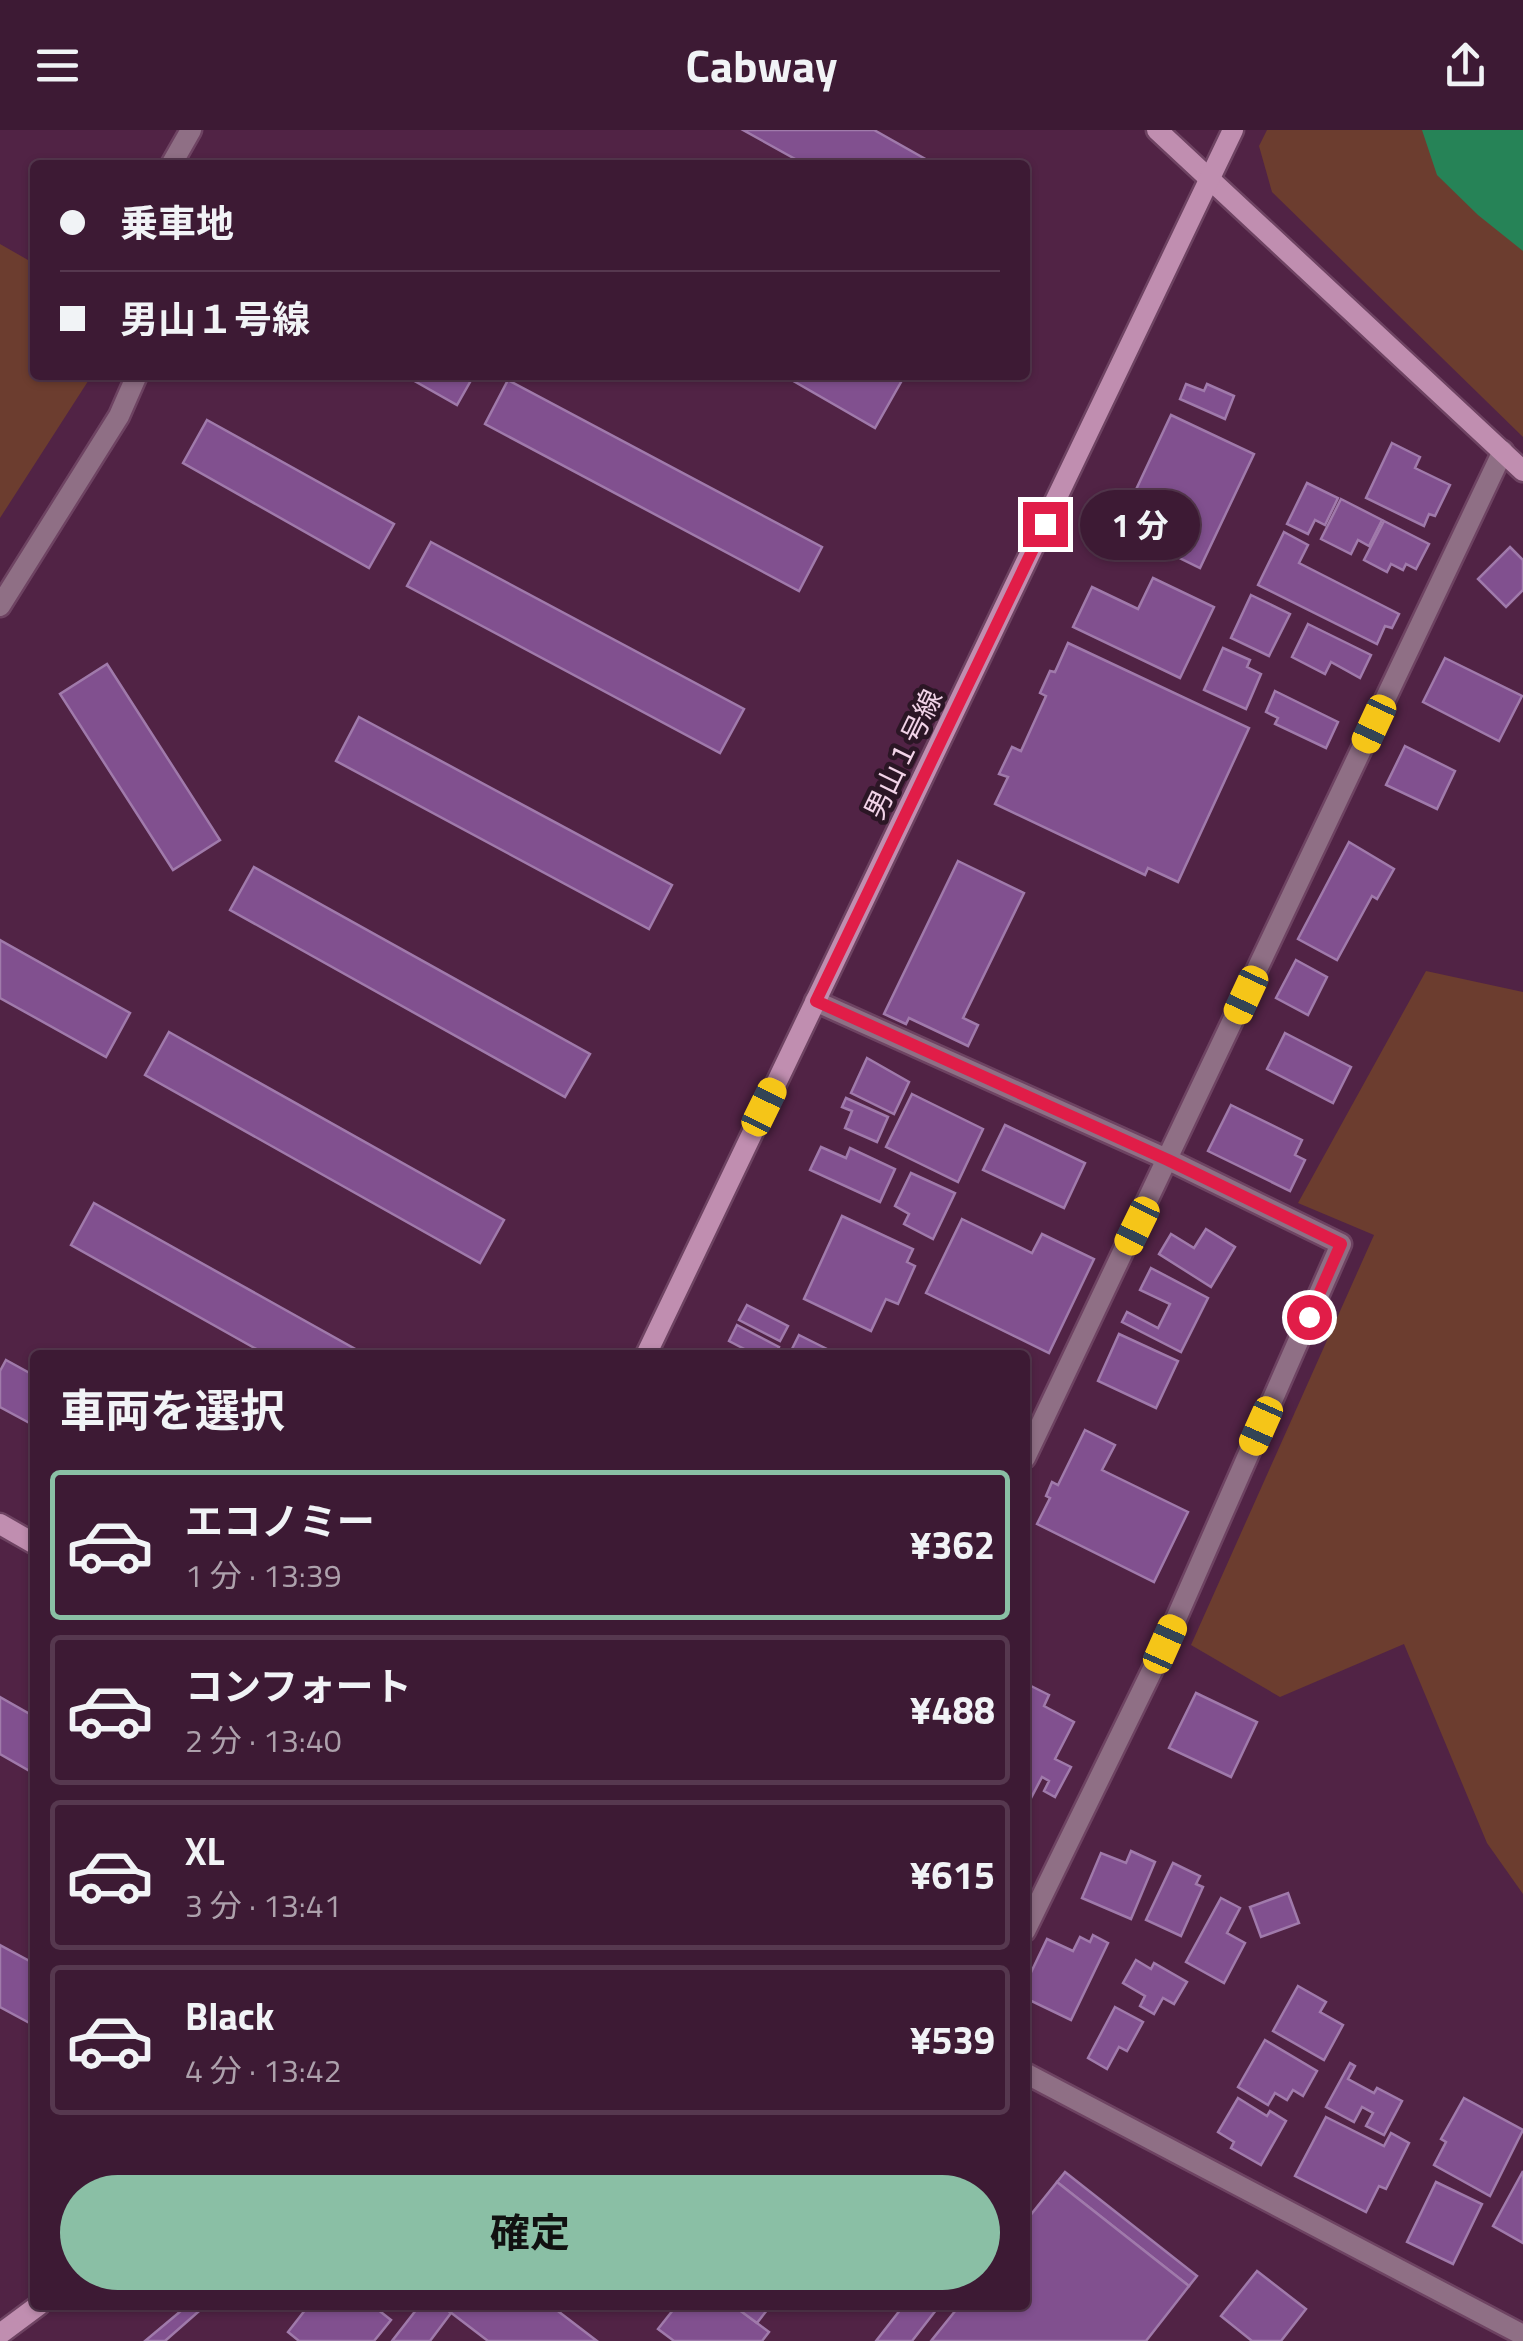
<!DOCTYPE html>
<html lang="ja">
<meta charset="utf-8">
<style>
:root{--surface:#3d1a34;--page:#482740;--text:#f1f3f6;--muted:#ada1ac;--line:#56384f;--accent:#8abfa5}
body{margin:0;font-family:"Titillium Web","Noto Sans JP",sans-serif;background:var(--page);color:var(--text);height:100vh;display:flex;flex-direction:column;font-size:38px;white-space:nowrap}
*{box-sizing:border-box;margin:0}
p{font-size:32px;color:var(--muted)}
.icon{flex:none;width:55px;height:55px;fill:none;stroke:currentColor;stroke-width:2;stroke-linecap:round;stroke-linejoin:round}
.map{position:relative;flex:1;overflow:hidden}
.sheet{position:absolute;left:30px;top:1220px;width:1000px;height:960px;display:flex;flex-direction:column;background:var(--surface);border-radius:10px;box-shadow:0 2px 8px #0004,0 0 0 2px var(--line)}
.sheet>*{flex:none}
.hud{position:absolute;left:30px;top:30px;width:1000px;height:220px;border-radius:10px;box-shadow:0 2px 8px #0004,0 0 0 2px var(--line);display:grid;align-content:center;height:220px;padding:0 30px;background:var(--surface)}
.end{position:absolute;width:45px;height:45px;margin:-22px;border:12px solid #e11d48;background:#fff;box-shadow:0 0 0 5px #fff}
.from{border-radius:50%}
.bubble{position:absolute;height:70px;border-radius:35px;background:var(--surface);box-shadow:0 2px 8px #0004,0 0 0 2px var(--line);font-size:32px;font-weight:700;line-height:70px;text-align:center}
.car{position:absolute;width:30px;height:60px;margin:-30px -15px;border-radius:12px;box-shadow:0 0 8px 2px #0007;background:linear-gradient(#f5c518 24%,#345 0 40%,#f5c518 0 76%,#345 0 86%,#f5c518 0)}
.hud b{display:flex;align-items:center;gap:35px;height:95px;font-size:38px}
.hud b+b{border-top:2px solid var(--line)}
.hud i{width:25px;height:25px;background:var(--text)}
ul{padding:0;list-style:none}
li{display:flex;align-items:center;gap:30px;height:150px;margin:0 20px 15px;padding:0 10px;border:5px solid var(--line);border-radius:10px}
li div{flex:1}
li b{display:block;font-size:38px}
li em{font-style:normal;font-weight:700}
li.active{border-color:var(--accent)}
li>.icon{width:90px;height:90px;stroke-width:1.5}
h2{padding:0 30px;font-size:45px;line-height:120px}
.cta{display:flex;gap:20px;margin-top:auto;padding:20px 30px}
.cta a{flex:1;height:115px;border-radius:60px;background:var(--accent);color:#111;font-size:40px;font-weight:700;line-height:115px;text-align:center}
header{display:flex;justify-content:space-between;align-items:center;height:130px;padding:0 30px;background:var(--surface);font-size:45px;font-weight:700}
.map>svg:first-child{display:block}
.green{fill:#6c3d2f}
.water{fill:#268357}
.building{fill:#81508f;stroke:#a07aab;stroke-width:2.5}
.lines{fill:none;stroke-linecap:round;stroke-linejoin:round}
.street-casing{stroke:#6e4362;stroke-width:25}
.secondary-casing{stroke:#6e4362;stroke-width:25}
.street{stroke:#8f6f85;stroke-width:20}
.secondary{stroke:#c08eb0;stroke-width:20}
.route{stroke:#e11d48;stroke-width:12}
.labels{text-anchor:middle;stroke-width:9;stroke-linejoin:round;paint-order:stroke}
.street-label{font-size:28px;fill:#f2d4e8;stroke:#2b1625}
</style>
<header><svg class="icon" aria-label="menu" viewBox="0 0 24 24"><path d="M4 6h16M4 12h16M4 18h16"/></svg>Cabway<svg class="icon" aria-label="share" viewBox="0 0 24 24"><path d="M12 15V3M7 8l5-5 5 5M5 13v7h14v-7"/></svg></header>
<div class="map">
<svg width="1523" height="2211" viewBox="0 0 1523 2211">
<rect width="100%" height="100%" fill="#512345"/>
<g class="green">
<path d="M 1267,0 L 1523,0 L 1523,307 L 1272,62 L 1259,16 Z"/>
<path d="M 0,114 L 35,134 L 35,245 L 92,245 L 0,388 Z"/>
<path d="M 1426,841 L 1523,862 L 1523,1764 L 1487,1713 L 1404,1514 L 1280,1567 L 1191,1515 L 1374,1105 L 1298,1073 Z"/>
</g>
<path class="water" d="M 1422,0 L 1523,0 L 1523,121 L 1478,85 L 1437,45 Z"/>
<g class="building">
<path d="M 743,0 L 874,0 L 936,35 L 806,35 Z"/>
<path d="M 404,245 L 474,245 L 457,275 Z"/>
<path d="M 783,245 L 905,245 L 875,298 Z"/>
<path d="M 508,250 L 822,417 L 799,461 L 485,294 Z"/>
<path d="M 1186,254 L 1204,261 L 1207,254 L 1234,266 L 1225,289 L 1180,269 Z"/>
<path d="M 1171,285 L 1254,324 L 1200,438 L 1118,398 Z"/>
<path d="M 207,290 L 394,394 L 369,438 L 183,333 Z"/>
<path d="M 1392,313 L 1420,327 L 1415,338 L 1450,355 L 1435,386 L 1429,384 L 1424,396 L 1366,368 Z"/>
<path d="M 1307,353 L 1338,368 L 1325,395 L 1315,390 L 1308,404 L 1287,394 Z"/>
<path d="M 1341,369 L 1382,390 L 1369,416 L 1358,410 L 1351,424 L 1321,409 Z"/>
<path d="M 1384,391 L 1429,414 L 1416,439 L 1406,434 L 1403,440 L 1391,434 L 1387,442 L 1364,430 Z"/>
<path d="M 1284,402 L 1308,415 L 1299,433 L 1399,484 L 1392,498 L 1385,496 L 1377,514 L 1258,455 Z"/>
<path d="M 431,412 L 744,579 L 720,623 L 407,456 Z"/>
<path d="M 1510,417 L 1523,430 L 1523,460 L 1506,477 L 1478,449 Z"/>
<path d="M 1153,448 L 1214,477 L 1180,548 L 1073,497 L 1092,457 L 1138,479 Z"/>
<path d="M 1251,465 L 1290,484 L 1269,526 L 1231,508 Z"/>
<path d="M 1308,494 L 1371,525 L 1360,548 L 1331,532 L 1325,544 L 1292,527 Z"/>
<path d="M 1068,513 L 1249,598 L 1178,752 L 1148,738 L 1145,745 L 995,674 L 1008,647 L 999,644 L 1012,617 L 1021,621 L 1046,566 L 1040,563 L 1050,541 L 1055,542 Z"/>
<path d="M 1223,518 L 1250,530 L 1247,537 L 1261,544 L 1246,579 L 1204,560 Z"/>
<path d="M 1445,528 L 1522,566 L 1499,611 L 1423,572 Z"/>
<path d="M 107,534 L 220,710 L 173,740 L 60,564 Z"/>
<path d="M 1275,561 L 1338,592 L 1326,618 L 1275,594 L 1278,588 L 1266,582 Z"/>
<path d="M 359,587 L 672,755 L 649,799 L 336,631 Z"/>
<path d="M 1405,616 L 1455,641 L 1437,679 L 1386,655 Z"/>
<path d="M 1349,712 L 1394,739 L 1377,769 L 1372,766 L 1337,830 L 1298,809 Z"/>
<path d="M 958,731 L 1024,763 L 963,888 L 978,895 L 968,916 L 909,888 L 906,894 L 884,884 Z"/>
<path d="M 254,737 L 590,924 L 565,967 L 230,780 Z"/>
<path d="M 0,810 L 130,883 L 106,927 L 0,868 Z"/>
<path d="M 1296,830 L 1327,847 L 1308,885 L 1276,868 Z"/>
<path d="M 169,902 L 504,1090 L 480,1133 L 145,945 Z"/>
<path d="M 1285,903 L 1351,937 L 1333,973 L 1267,939 Z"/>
<path d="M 867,928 L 909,952 L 894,984 L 851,963 Z"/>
<path d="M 912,964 L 983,999 L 958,1052 L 886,1017 Z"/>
<path d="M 846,968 L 888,987 L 877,1012 L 845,998 L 852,981 L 842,977 Z"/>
<path d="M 1231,975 L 1302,1010 L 1295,1025 L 1305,1030 L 1290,1061 L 1208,1021 Z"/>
<path d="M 1005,995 L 1085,1033 L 1064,1078 L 983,1040 Z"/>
<path d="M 821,1017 L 846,1028 L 850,1018 L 895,1039 L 880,1072 L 810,1040 Z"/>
<path d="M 911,1043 L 955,1063 L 933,1109 L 904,1094 L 909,1084 L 895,1076 Z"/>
<path d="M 94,1073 L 366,1225 L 267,1225 L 71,1115 Z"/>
<path d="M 842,1086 L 913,1119 L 907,1132 L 915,1136 L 898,1174 L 886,1169 L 871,1201 L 804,1169 Z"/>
<path d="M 962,1089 L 1032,1123 L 1042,1104 L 1094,1129 L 1049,1223 L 926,1163 Z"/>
<path d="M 1206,1099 L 1235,1117 L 1211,1157 L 1159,1124 L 1171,1104 L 1194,1118 Z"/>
<path d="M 1151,1138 L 1208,1168 L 1181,1222 L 1122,1192 L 1127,1182 L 1158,1198 L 1170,1174 L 1140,1160 Z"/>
<path d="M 747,1175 L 788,1196 L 780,1211 L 739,1190 Z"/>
<path d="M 737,1195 L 779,1217 L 775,1225 L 756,1225 L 729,1211 Z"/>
<path d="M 1119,1204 L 1178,1231 L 1156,1278 L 1098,1251 Z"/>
<path d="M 799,1205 L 831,1221 L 829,1225 L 789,1225 Z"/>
<path d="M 6,1230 L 35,1246 L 35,1296 L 0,1277 L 0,1241 Z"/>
<path d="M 1085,1300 L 1115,1315 L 1102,1340 L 1188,1382 L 1154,1452 L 1037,1394 L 1050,1368 L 1046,1366 L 1052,1352 L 1058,1355 Z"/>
<path d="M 1025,1553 L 1049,1565 L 1044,1576 L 1074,1592 L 1055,1629 L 1071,1637 L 1055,1667 L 1044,1661 L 1049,1651 L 1042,1647 L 1031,1668 L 1025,1665 Z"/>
<path d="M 1196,1563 L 1257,1592 L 1231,1647 L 1169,1618 Z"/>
<path d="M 0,1567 L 35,1587 L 35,1644 L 0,1624 Z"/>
<path d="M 1131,1721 L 1155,1732 L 1131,1789 L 1082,1768 L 1101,1723 L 1126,1733 Z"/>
<path d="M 1173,1733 L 1200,1746 L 1196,1754 L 1203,1757 L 1181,1806 L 1146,1790 Z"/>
<path d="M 1288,1763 L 1299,1793 L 1261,1807 L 1250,1777 Z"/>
<path d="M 1221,1768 L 1240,1778 L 1227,1803 L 1245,1813 L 1224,1853 L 1186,1832 Z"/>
<path d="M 1093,1805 L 1108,1813 L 1071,1890 L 1025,1868 L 1025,1855 L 1047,1809 L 1073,1821 L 1080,1807 L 1090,1812 Z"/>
<path d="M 0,1815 L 35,1834 L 35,1896 L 0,1877 Z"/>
<path d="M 1136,1830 L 1151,1839 L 1154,1833 L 1187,1852 L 1174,1874 L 1163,1868 L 1154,1884 L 1140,1876 L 1145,1866 L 1123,1853 Z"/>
<path d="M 1298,1856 L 1326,1872 L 1320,1882 L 1343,1895 L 1324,1930 L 1273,1901 Z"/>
<path d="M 1115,1877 L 1143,1892 L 1127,1921 L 1119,1917 L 1107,1939 L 1088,1928 Z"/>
<path d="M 1265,1910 L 1317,1941 L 1303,1966 L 1293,1960 L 1287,1970 L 1275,1963 L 1268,1975 L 1238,1957 Z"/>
<path d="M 1350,1933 L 1355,1936 L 1348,1949 L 1374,1963 L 1377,1958 L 1402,1971 L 1384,2005 L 1366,1996 L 1373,1983 L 1362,1977 L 1354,1992 L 1326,1977 Z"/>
<path d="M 1238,1968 L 1267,1986 L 1270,1981 L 1286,1991 L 1261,2035 L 1231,2018 L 1234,2012 L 1218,2002 Z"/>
<path d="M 1464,1968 L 1523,2000 L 1490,2066 L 1434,2035 L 1446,2012 L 1441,2009 Z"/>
<path d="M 1326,1987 L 1384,2016 L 1391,2003 L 1409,2013 L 1386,2059 L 1379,2056 L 1366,2082 L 1295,2046 Z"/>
<path d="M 1523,2041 L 1523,2113 L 1493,2096 Z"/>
<path d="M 1065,2042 L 1197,2146 L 1189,2156 L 1057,2052 Z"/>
<path d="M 1057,2052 L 1189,2156 L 1146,2211 L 931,2211 L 960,2175 L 1025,2175 L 1025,2092 Z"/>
<path d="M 1436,2052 L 1482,2074 L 1453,2134 L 1407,2112 Z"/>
<path d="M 1257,2141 L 1306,2179 L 1281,2211 L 1252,2211 L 1221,2186 Z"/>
<path d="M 188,2175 L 206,2175 L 165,2211 L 145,2211 Z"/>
<path d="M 309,2175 L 372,2175 L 391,2190 L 374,2211 L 299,2211 L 288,2202 Z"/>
<path d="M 420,2175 L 441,2175 L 451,2183 L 430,2211 L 392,2211 Z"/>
<path d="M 441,2175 L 550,2175 L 597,2211 L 488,2211 Z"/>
<path d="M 677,2175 L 733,2175 L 769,2202 L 762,2211 L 674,2211 L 658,2199 Z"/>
<path d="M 741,2175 L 771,2175 L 757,2193 L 738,2179 Z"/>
<path d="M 904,2175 L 940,2175 L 912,2211 L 876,2211 Z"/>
</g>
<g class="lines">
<g class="street-casing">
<g id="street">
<path d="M 171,35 L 191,0"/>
<path d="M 0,476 L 119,286 L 137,245"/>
<path d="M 815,871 L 1169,1030 L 1341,1114 L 1165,1514 L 1025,1801"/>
<path d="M 1025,1328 L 1503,321"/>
<path d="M 1025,1943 L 1523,2205"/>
</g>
</g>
<g class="secondary-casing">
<g id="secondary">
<path d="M 1157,0 L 1523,341"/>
<path d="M 646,1225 L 1233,0"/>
<path d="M 0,1394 L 35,1414"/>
<path d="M 0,2204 L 39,2175"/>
</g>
</g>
<use href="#street" class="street"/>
<use href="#secondary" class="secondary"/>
</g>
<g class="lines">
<path class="route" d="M 1045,394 L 816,871 L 1168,1030 L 1341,1114 L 1309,1187"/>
</g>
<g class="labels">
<g class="street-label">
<text transform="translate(903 624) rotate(-64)" y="10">男山１号線</text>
</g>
</g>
</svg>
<i class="end from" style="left:1309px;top:1187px"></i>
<i class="end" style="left:1045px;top:394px"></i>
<div class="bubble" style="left:1080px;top:360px;width:120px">1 分</div>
<i class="car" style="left:1374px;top:594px;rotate:205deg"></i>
<i class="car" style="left:1246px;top:865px;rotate:205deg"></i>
<i class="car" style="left:764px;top:977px;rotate:26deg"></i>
<i class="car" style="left:1137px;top:1096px;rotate:206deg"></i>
<i class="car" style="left:1261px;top:1296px;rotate:204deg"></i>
<i class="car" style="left:1165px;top:1514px;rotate:24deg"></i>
<div class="hud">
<b><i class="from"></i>乗車地</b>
<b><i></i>男山１号線</b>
</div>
<section class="sheet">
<h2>車両を選択</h2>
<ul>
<li class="active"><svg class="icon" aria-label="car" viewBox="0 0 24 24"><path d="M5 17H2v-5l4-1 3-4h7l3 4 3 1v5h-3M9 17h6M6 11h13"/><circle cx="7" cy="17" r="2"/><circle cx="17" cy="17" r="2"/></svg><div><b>エコノミー</b><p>1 分 · 13:39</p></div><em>¥362</em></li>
<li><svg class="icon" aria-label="car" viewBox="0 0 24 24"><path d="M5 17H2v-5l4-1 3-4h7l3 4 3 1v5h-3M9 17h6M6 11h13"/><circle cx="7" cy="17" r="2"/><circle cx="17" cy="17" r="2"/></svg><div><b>コンフォート</b><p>2 分 · 13:40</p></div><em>¥488</em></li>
<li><svg class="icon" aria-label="car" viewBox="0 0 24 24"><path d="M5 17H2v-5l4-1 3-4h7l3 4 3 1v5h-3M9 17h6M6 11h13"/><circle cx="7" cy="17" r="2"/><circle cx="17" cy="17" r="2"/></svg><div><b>XL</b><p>3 分 · 13:41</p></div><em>¥615</em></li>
<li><svg class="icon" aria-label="car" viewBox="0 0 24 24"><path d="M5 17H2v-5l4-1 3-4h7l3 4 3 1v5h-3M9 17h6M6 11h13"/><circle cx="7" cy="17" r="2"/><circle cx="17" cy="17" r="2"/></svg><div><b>Black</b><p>4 分 · 13:42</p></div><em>¥539</em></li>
</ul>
<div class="cta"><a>確定</a></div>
</section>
</div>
